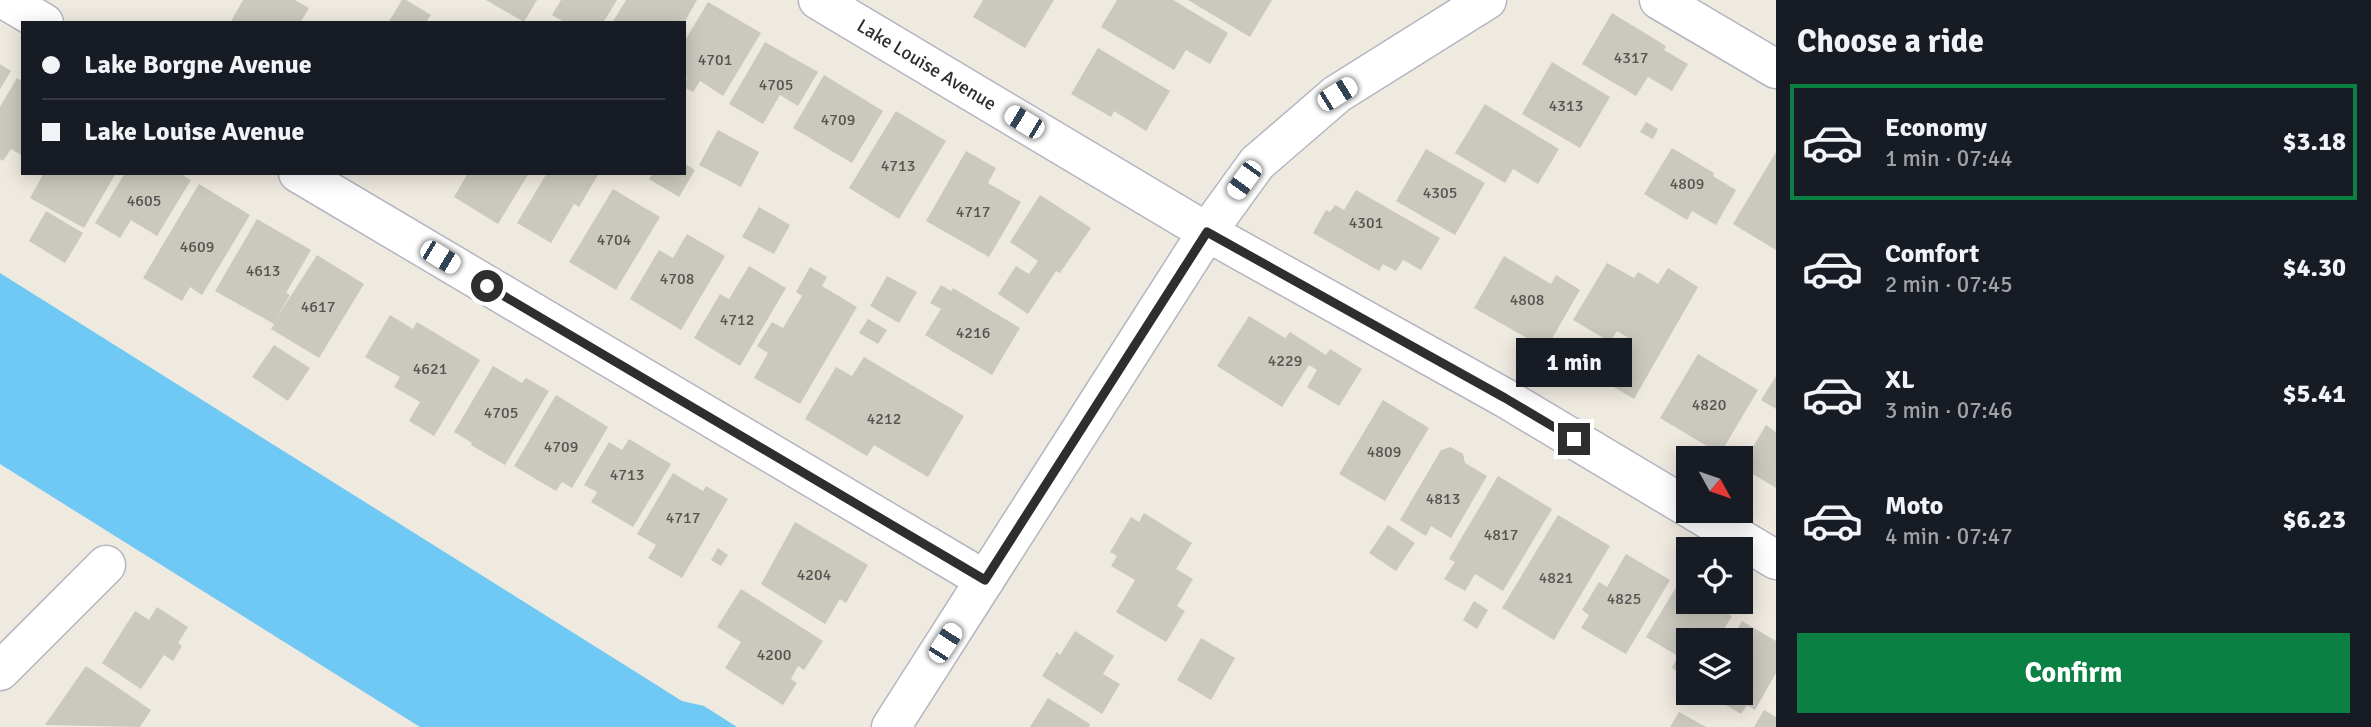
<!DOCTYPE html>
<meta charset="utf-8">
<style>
:root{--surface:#171b24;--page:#242831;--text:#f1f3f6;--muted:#9ea1a6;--line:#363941;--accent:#0b8043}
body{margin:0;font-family:Signika,sans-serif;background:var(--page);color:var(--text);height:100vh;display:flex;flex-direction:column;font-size:26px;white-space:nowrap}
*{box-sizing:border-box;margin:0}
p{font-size:23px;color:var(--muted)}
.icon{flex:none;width:38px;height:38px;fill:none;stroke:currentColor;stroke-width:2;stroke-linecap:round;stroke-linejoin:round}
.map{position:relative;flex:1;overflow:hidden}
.details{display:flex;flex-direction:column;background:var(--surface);width:595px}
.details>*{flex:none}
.banner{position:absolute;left:21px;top:21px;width:665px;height:154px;border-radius:0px;box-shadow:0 4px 18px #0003;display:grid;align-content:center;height:154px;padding:0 21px;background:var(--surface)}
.needle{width:46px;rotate:130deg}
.buttons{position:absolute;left:1676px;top:446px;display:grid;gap:14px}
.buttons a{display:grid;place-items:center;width:77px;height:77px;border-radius:0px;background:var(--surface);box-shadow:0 4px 18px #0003;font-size:35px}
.end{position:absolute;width:32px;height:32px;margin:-16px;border:9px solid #2e2e2e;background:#fff;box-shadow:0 0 0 4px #fff}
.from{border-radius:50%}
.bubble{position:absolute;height:49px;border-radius:0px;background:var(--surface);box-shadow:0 4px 18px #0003;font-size:23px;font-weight:800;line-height:49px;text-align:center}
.car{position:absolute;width:21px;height:42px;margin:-21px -10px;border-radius:9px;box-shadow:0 0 5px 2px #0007;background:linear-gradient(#fff 24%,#345 0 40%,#fff 0 76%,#345 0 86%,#fff 0)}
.banner b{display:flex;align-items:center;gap:24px;height:66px;font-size:26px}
.banner b+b{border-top:2px solid var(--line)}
.banner i{width:18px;height:18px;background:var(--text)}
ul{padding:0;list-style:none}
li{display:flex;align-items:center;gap:21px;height:116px;margin:0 14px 10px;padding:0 7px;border:4px solid transparent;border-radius:0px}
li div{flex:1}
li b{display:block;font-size:26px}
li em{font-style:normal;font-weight:800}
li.current{border-color:var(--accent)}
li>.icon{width:63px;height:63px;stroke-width:1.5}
h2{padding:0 21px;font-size:32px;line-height:84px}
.action{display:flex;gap:14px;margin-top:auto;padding:14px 21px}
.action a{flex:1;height:80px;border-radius:0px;background:var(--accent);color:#fff;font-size:28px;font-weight:800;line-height:80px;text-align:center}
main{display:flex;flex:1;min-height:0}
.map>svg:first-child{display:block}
.water{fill:#70c8f4}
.building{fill:#cbc8be}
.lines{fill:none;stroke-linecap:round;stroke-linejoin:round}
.minor-casing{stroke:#b4b5c1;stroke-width:41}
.minor{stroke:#fff;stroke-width:38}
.route{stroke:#2e2e2e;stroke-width:9}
.labels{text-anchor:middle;stroke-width:5;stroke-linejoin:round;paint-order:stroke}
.number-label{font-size:16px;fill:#555452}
.street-label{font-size:19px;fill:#2e2e2e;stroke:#fff}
</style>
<main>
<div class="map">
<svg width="1776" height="727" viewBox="0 0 1776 727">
<rect width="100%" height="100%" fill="#efeae0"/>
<path class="water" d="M 0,273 L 682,701 L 704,706 L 737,727 L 420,727 L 0,464 Z"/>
<g class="building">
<path d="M 243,0 L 295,0 L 309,8 L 300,23 L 230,23 Z"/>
<path d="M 402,0 L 406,0 L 431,15 L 425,23 L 388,23 Z"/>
<path d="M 486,0 L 537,0 L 524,22 Z"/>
<path d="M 561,0 L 617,0 L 603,23 L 566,23 L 552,15 Z"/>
<path d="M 626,0 L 697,0 L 684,23 L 612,23 Z"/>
<path d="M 983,0 L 1054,0 L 1025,48 L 973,17 Z"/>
<path d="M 1117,0 L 1173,0 L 1228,33 L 1210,64 L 1186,50 L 1174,70 L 1101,27 Z"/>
<path d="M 1188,0 L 1272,0 L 1250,37 Z"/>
<path d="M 708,2 L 761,33 L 723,96 L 700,81 L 693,92 L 684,87 L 687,77 L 684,75 L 684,42 Z"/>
<path d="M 1612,13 L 1666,46 L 1664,50 L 1688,64 L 1672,91 L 1648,77 L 1636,96 L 1582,64 Z"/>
<path d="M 765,42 L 818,72 L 798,106 L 780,95 L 763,124 L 729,104 Z"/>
<path d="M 1098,48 L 1170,91 L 1146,131 L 1114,111 L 1111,117 L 1071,94 Z"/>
<path d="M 1552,62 L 1610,97 L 1580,148 L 1522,114 Z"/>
<path d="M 0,64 L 11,71 L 0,89 Z"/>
<path d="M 824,75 L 883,111 L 852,163 L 793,128 Z"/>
<path d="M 17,78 L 23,82 L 23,156 L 11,149 L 3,161 L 0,159 L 0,107 Z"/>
<path d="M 1485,104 L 1559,149 L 1538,184 L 1513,169 L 1505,183 L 1455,153 Z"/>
<path d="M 896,111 L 946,141 L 899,219 L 849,188 Z"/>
<path d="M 1646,122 L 1658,129 L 1653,139 L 1640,132 Z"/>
<path d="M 718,130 L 759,152 L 741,187 L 699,165 Z"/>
<path d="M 1672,148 L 1714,173 L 1713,176 L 1736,190 L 1716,225 L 1692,211 L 1687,220 L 1644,194 Z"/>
<path d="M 1426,149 L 1485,183 L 1455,235 L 1396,201 Z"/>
<path d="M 966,151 L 996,168 L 988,183 L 1021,202 L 989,257 L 926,221 Z"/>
<path d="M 1776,152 L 1776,250 L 1733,224 Z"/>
<path d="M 684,163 L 695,170 L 679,197 L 649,179 L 653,173 L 684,173 Z"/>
<path d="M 44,173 L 116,173 L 84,228 L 30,198 Z"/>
<path d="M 125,173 L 179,173 L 191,180 L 157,236 L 131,220 L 120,238 L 95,223 Z"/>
<path d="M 468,173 L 529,173 L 498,224 L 454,197 Z"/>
<path d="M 547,173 L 599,173 L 579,207 L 574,204 L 551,243 L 517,223 Z"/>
<path d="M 199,184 L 250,215 L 202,295 L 190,287 L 182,301 L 143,278 Z"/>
<path d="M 613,189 L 660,217 L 616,290 L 569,262 Z"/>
<path d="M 1356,190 L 1440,238 L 1421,270 L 1403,260 L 1396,271 L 1383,264 L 1379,271 L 1313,233 L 1326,210 L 1330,212 L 1335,205 L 1344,210 Z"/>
<path d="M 1040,195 L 1091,228 L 1060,273 L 1056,271 L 1028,314 L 998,294 L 1016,266 L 1029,274 L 1038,261 L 1010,242 Z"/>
<path d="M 759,207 L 790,225 L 774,254 L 742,237 Z"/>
<path d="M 46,211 L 83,233 L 65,263 L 29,241 Z"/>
<path d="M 257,219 L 311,250 L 286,293 L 290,295 L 276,319 L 317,255 L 364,284 L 319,358 L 271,329 L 274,324 L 215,291 Z"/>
<path d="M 687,234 L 725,256 L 681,330 L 630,299 L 659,250 L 673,258 Z"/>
<path d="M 1504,256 L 1551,284 L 1556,275 L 1580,290 L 1546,349 L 1474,308 Z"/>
<path d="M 1607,263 L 1634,278 L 1638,272 L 1658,284 L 1668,268 L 1698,287 L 1634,399 L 1602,380 L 1627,337 L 1617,331 L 1610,342 L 1573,320 Z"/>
<path d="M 749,266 L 786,288 L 740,366 L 694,338 L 720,294 L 729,299 Z"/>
<path d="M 810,267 L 827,277 L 822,286 L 857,307 L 800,404 L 754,378 L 768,353 L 757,346 L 772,322 L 783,328 L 802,296 L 796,292 Z"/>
<path d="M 887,276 L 917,292 L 899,323 L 870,306 Z"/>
<path d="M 941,285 L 951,291 L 953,288 L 1020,328 L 992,375 L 925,335 L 941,309 L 930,303 Z"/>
<path d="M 390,315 L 413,329 L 417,322 L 480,360 L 434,436 L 409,421 L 420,402 L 394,387 L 400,377 L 365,357 Z"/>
<path d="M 1249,316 L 1285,338 L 1290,332 L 1326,355 L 1330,349 L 1362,369 L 1339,406 L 1307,387 L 1317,370 L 1309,365 L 1282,407 L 1217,366 Z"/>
<path d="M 868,319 L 887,330 L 878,344 L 859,333 Z"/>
<path d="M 274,345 L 310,368 L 288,401 L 252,377 Z"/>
<path d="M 1698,354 L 1758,390 L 1720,454 L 1660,418 Z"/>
<path d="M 864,357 L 964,416 L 928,477 L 874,445 L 867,456 L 805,419 L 836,367 L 852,376 Z"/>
<path d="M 493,366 L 522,383 L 526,378 L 549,391 L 505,465 L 471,445 L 472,443 L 454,432 Z"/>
<path d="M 1776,376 L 1776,409 L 1761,400 Z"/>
<path d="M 556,395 L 608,427 L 572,488 L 562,482 L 556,491 L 514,466 Z"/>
<path d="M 1383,400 L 1429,428 L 1385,501 L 1339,474 Z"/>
<path d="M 1766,425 L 1776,432 L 1776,488 L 1741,467 Z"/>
<path d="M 629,439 L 671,464 L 633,527 L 591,502 L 597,492 L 584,485 L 609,442 L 622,450 Z"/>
<path d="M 1451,447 L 1463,454 L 1465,463 L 1487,476 L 1451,538 L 1431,526 L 1426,536 L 1400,520 L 1441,450 Z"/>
<path d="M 673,473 L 703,491 L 706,486 L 728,499 L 682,578 L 648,558 L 656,545 L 637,534 Z"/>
<path d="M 1498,476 L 1552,509 L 1503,591 L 1475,574 L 1465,591 L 1444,579 L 1455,562 L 1449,559 Z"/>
<path d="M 1144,513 L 1192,543 L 1176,569 L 1193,579 L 1177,606 L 1185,611 L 1166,642 L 1116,612 L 1135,580 L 1111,566 L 1117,556 L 1110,552 L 1131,517 L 1139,522 Z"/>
<path d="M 1558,515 L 1610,546 L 1554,640 L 1502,608 Z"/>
<path d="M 795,522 L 868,565 L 846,603 L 840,599 L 825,624 L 761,584 Z"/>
<path d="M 1388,525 L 1415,543 L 1396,571 L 1369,553 Z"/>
<path d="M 718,548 L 728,555 L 721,566 L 711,560 Z"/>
<path d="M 1626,554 L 1670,580 L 1626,654 L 1581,628 L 1589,615 L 1582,610 L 1599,582 L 1607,587 Z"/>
<path d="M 1678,584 L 1689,590 L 1689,602 L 1709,602 L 1732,616 L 1717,640 L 1689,640 L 1689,678 L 1672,668 L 1678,656 L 1646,637 Z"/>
<path d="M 741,589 L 823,641 L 804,670 L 798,666 L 791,679 L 797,683 L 783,705 L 725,668 L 741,642 L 717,627 Z"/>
<path d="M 1474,601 L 1488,610 L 1477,629 L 1463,620 Z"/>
<path d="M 157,607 L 188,627 L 178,643 L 182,646 L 173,661 L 164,655 L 141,689 L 102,663 L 135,611 L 149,620 Z"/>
<path d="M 1742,621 L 1776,641 L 1776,673 L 1755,710 L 1747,705 L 1741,714 L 1713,697 L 1715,693 L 1741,693 L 1741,640 L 1731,640 Z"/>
<path d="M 1075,631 L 1114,656 L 1103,674 L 1120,684 L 1102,714 L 1042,676 L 1057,652 L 1060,655 Z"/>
<path d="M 1201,638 L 1235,658 L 1211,700 L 1177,680 Z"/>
<path d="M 86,666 L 151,710 L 140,727 L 45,725 Z"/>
<path d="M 1048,698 L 1090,724 L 1089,727 L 1030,727 Z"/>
<path d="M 1764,710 L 1776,717 L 1776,727 L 1754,727 Z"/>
<path d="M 1679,712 L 1706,727 L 1670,727 Z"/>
</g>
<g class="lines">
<g class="minor-casing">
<g id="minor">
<path d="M 5,0 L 44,23"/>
<path d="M 818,0 L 1207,232 L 1505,398 L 1689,508"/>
<path d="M 1659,0 L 1776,69"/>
<path d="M 298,173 L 985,580"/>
<path d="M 1694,511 L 1776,560"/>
<path d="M 0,671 L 106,565"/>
<path d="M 891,727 L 1207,232 L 1257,163 L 1337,94 L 1487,0"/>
</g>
</g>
<use href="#minor" class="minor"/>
</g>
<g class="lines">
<path class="route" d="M 487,286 L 985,580 L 1207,232 L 1505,398 L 1574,439"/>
</g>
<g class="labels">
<g class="number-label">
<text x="1631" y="63">4317</text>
<text x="715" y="65">4701</text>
<text x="776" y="90">4705</text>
<text x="1566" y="111">4313</text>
<text x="838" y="125">4709</text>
<text x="898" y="171">4713</text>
<text x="1687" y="189">4809</text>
<text x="1440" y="198">4305</text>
<text x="144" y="206">4605</text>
<text x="973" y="217">4717</text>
<text x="1366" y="228">4301</text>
<text x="614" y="245">4704</text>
<text x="197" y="252">4609</text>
<text x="263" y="276">4613</text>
<text x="677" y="284">4708</text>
<text x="1527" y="305">4808</text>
<text x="318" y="312">4617</text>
<text x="737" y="325">4712</text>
<text x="973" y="338">4216</text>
<text x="1285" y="366">4229</text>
<text x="430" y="374">4621</text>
<text x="1709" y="410">4820</text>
<text x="501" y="418">4705</text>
<text x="884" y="424">4212</text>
<text x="561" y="452">4709</text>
<text x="1384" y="457">4809</text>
<text x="627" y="480">4713</text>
<text x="1443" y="504">4813</text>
<text x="683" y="523">4717</text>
<text x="1501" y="540">4817</text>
<text x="814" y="580">4204</text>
<text x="1556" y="583">4821</text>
<text x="1624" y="604">4825</text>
<text x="774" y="660">4200</text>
</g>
<g class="street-label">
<text transform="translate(927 64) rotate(31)" y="7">Lake Louise Avenue</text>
</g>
</g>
</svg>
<div class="buttons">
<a><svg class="needle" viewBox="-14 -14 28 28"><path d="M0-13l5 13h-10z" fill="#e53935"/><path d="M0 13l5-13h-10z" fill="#9ea1a6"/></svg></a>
<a><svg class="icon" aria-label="locate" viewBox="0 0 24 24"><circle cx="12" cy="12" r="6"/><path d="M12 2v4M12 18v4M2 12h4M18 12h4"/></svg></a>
<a><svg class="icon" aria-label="layers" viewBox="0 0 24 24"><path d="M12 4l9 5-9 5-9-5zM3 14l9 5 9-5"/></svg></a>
</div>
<i class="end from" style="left:487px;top:286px"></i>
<i class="end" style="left:1574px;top:439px"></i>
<div class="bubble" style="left:1516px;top:338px;width:116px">1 min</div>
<i class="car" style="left:1337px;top:94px;rotate:58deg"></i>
<i class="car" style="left:1024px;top:122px;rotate:301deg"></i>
<i class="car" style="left:1244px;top:180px;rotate:216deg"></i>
<i class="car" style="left:440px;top:257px;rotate:121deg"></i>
<i class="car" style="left:945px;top:643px;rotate:33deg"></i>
<div class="banner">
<b><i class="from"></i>Lake Borgne Avenue</b>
<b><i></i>Lake Louise Avenue</b>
</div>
</div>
<section class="details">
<h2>Choose a ride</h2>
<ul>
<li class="current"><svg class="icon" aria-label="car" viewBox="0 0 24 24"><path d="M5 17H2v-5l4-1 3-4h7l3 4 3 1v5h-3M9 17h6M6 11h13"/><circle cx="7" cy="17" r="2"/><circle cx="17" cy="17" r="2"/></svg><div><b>Economy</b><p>1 min · 07:44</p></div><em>$3.18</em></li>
<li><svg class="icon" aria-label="car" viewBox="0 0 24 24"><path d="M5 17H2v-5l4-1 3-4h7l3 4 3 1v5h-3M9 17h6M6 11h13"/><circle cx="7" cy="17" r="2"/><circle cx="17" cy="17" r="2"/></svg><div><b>Comfort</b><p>2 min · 07:45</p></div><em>$4.30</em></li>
<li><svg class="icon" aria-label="car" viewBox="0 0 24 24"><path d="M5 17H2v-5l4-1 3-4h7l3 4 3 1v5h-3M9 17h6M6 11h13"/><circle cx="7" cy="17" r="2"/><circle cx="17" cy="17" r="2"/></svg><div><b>XL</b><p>3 min · 07:46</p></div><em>$5.41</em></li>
<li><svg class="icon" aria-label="car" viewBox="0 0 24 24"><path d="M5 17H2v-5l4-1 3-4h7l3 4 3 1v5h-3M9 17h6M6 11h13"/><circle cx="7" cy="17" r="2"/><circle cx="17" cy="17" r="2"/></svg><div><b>Moto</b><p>4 min · 07:47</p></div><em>$6.23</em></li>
</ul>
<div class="action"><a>Confirm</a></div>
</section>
</main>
